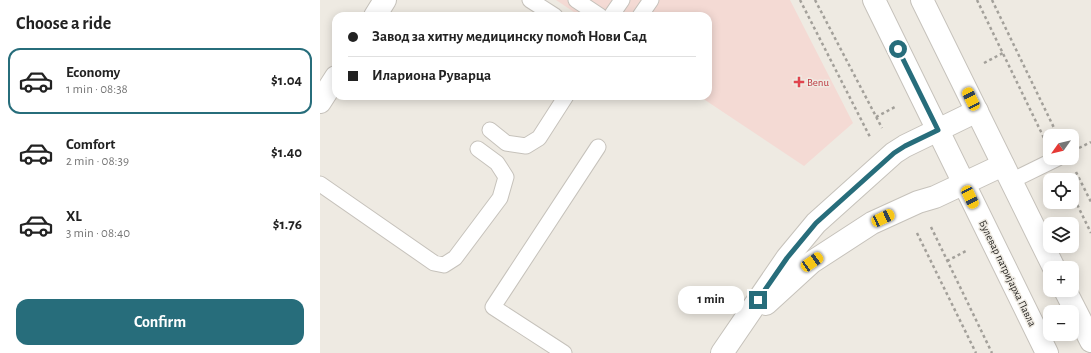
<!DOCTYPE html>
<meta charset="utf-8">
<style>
:root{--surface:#fff;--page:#f2f2f2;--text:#222;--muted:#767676;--line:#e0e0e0;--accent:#276d7b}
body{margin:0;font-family:"Alegreya Sans",sans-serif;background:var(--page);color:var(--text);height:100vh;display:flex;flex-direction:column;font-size:15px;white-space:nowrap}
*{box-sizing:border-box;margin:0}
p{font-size:13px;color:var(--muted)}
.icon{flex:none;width:22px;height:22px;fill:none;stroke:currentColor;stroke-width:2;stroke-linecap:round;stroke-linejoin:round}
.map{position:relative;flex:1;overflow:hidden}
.sheet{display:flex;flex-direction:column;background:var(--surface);width:320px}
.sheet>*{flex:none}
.guide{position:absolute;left:12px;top:12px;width:380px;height:88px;border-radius:12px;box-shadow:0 2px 10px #0003;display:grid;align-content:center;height:88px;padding:0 16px;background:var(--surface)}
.needle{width:26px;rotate:236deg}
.tools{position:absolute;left:723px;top:129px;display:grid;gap:8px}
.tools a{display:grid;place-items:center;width:36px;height:36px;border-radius:8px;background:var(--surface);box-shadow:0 2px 10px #0003;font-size:20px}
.end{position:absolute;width:18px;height:18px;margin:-9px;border:5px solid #276d7b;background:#fff;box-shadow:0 0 0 2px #fff}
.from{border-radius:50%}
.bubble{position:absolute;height:28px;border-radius:12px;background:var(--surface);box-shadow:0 2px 10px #0003;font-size:13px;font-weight:700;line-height:28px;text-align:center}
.car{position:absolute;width:12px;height:24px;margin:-12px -6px;border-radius:5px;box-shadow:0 0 3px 1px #0007;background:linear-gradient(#f5c518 24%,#345 0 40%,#f5c518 0 76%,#345 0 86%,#f5c518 0)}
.guide b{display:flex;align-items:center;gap:14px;height:38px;font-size:15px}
.guide b+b{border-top:1px solid var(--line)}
.guide i{width:10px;height:10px;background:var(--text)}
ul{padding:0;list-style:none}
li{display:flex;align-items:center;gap:12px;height:66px;margin:0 8px 6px;padding:0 8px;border:2px solid transparent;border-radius:12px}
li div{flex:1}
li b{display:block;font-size:15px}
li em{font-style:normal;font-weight:700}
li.active{border-color:var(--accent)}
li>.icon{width:36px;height:36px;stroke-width:1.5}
h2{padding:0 16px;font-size:18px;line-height:48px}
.cta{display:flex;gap:8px;margin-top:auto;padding:8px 16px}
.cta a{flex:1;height:46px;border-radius:12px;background:var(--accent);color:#fff;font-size:16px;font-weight:700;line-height:46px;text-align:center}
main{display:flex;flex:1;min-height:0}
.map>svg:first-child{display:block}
.medical{fill:#f4dad4}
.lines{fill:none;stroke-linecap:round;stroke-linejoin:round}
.service-casing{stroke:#c6c2bb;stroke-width:17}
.minor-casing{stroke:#c6c2bb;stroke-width:24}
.secondary-casing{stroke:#c6c2bb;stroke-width:24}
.path{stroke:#a3a09a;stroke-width:2.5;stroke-dasharray:3 3;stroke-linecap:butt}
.service{stroke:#fff;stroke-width:15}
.minor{stroke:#fff;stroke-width:22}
.secondary{stroke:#fff;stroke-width:22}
.route{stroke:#276d7b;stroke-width:5}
.health-dot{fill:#e0444e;stroke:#eeeae2;stroke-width:1.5}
.labels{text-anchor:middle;stroke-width:3;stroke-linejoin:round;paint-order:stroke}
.health-label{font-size:11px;fill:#be3a42;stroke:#eeeae2;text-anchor:start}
.street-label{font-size:11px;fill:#211f1c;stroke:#eeeae2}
</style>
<main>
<section class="sheet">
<h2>Choose a ride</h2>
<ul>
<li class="active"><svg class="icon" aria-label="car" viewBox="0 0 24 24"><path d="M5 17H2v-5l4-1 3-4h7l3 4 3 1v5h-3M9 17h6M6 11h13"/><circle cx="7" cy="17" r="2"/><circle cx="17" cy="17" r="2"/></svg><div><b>Economy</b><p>1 min · 08:38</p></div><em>$1.04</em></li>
<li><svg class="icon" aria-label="car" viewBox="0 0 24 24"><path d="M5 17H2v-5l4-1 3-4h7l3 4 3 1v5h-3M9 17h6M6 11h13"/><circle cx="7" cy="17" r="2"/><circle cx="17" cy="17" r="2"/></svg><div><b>Comfort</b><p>2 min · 08:39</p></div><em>$1.40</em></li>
<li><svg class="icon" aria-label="car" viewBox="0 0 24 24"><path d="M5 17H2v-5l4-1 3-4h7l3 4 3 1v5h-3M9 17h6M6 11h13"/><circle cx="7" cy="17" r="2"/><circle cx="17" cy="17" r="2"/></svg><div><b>XL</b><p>3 min · 08:40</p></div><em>$1.76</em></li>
</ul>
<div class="cta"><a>Confirm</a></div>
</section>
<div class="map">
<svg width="771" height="353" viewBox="0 0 771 353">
<rect width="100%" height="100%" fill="#eeeae2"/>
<path class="medical" d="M 236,0 L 470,0 L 533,123 L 484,166 L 379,96 L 388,96 L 388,16 L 260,16 Z"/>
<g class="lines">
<g class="service-casing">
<g id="service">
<path d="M 210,0 L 235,16"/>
<path d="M 256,0 L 280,16"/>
<path d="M 291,16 L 302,0"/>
<path d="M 320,16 L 331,0"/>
<path d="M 170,130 L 186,143 L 206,146 L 219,138 L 246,96"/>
<path d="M 691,181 L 738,158"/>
<path d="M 0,184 L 114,263 L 124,265 L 135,258 L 180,198 L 186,177 L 177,163 L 158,149"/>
<path d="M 244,353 L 173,307 L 278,147"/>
</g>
</g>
<g class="minor-casing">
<g id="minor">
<path d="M 55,16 L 65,0"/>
<path d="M 0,102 L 16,77"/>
<path d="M 446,304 L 492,262 L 552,223 L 598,202 L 615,197 L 683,165"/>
<path d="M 402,353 L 467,258 L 496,223 L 574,153 L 585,146 L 657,111"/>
</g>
</g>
<g class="secondary-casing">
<g id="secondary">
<path d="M 554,0 L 727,353"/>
<path d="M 602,0 L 734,268"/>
<path d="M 745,290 L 771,341"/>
</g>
</g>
<g class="path">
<path d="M 480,0 L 550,137"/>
<path d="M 495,0 L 562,128"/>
<path d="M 657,0 L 724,138"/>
<path d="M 672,0 L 737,134"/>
<path d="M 664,63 L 683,53"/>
<path d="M 556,117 L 575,107"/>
<path d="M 759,148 L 771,142"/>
<path d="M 756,172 L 771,202"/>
<path d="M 752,194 L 771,233"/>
<path d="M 734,206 L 743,202"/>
<path d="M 611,227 L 672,353"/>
<path d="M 597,233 L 656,353"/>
<path d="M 627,261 L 646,251"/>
</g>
<use href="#service" class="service"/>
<use href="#minor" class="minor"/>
<use href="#secondary" class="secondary"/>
</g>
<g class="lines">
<path class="route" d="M 438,300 L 467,258 L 496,223 L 574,153 L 585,146 L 618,130 L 578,49"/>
</g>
<path class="health-dot" d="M477 76h4v4h4v4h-4v4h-4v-4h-4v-4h4z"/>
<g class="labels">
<g class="health-label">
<text x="487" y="86">Benu</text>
</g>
<g class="street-label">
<text transform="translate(688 273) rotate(64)" y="4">Булевар патријарха Павла</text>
</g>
</g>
</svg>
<div class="tools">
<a><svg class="needle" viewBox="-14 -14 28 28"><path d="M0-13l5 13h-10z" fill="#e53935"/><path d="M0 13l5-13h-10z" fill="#767676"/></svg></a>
<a><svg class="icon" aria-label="locate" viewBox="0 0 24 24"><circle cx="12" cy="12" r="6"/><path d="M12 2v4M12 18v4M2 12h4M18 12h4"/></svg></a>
<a><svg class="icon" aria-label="layers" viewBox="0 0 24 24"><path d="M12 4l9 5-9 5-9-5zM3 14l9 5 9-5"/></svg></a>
<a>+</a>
<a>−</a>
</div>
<i class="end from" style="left:578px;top:49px"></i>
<i class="end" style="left:438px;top:300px"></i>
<div class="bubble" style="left:358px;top:286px;width:66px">1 min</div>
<i class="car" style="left:651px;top:99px;rotate:334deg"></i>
<i class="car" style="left:650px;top:197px;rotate:154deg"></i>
<i class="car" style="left:563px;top:218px;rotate:65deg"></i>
<i class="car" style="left:492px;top:262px;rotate:56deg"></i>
<div class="guide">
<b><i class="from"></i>Завод за хитну медицинску помоћ Нови Сад</b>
<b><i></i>Илариона Руварца</b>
</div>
</div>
</main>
